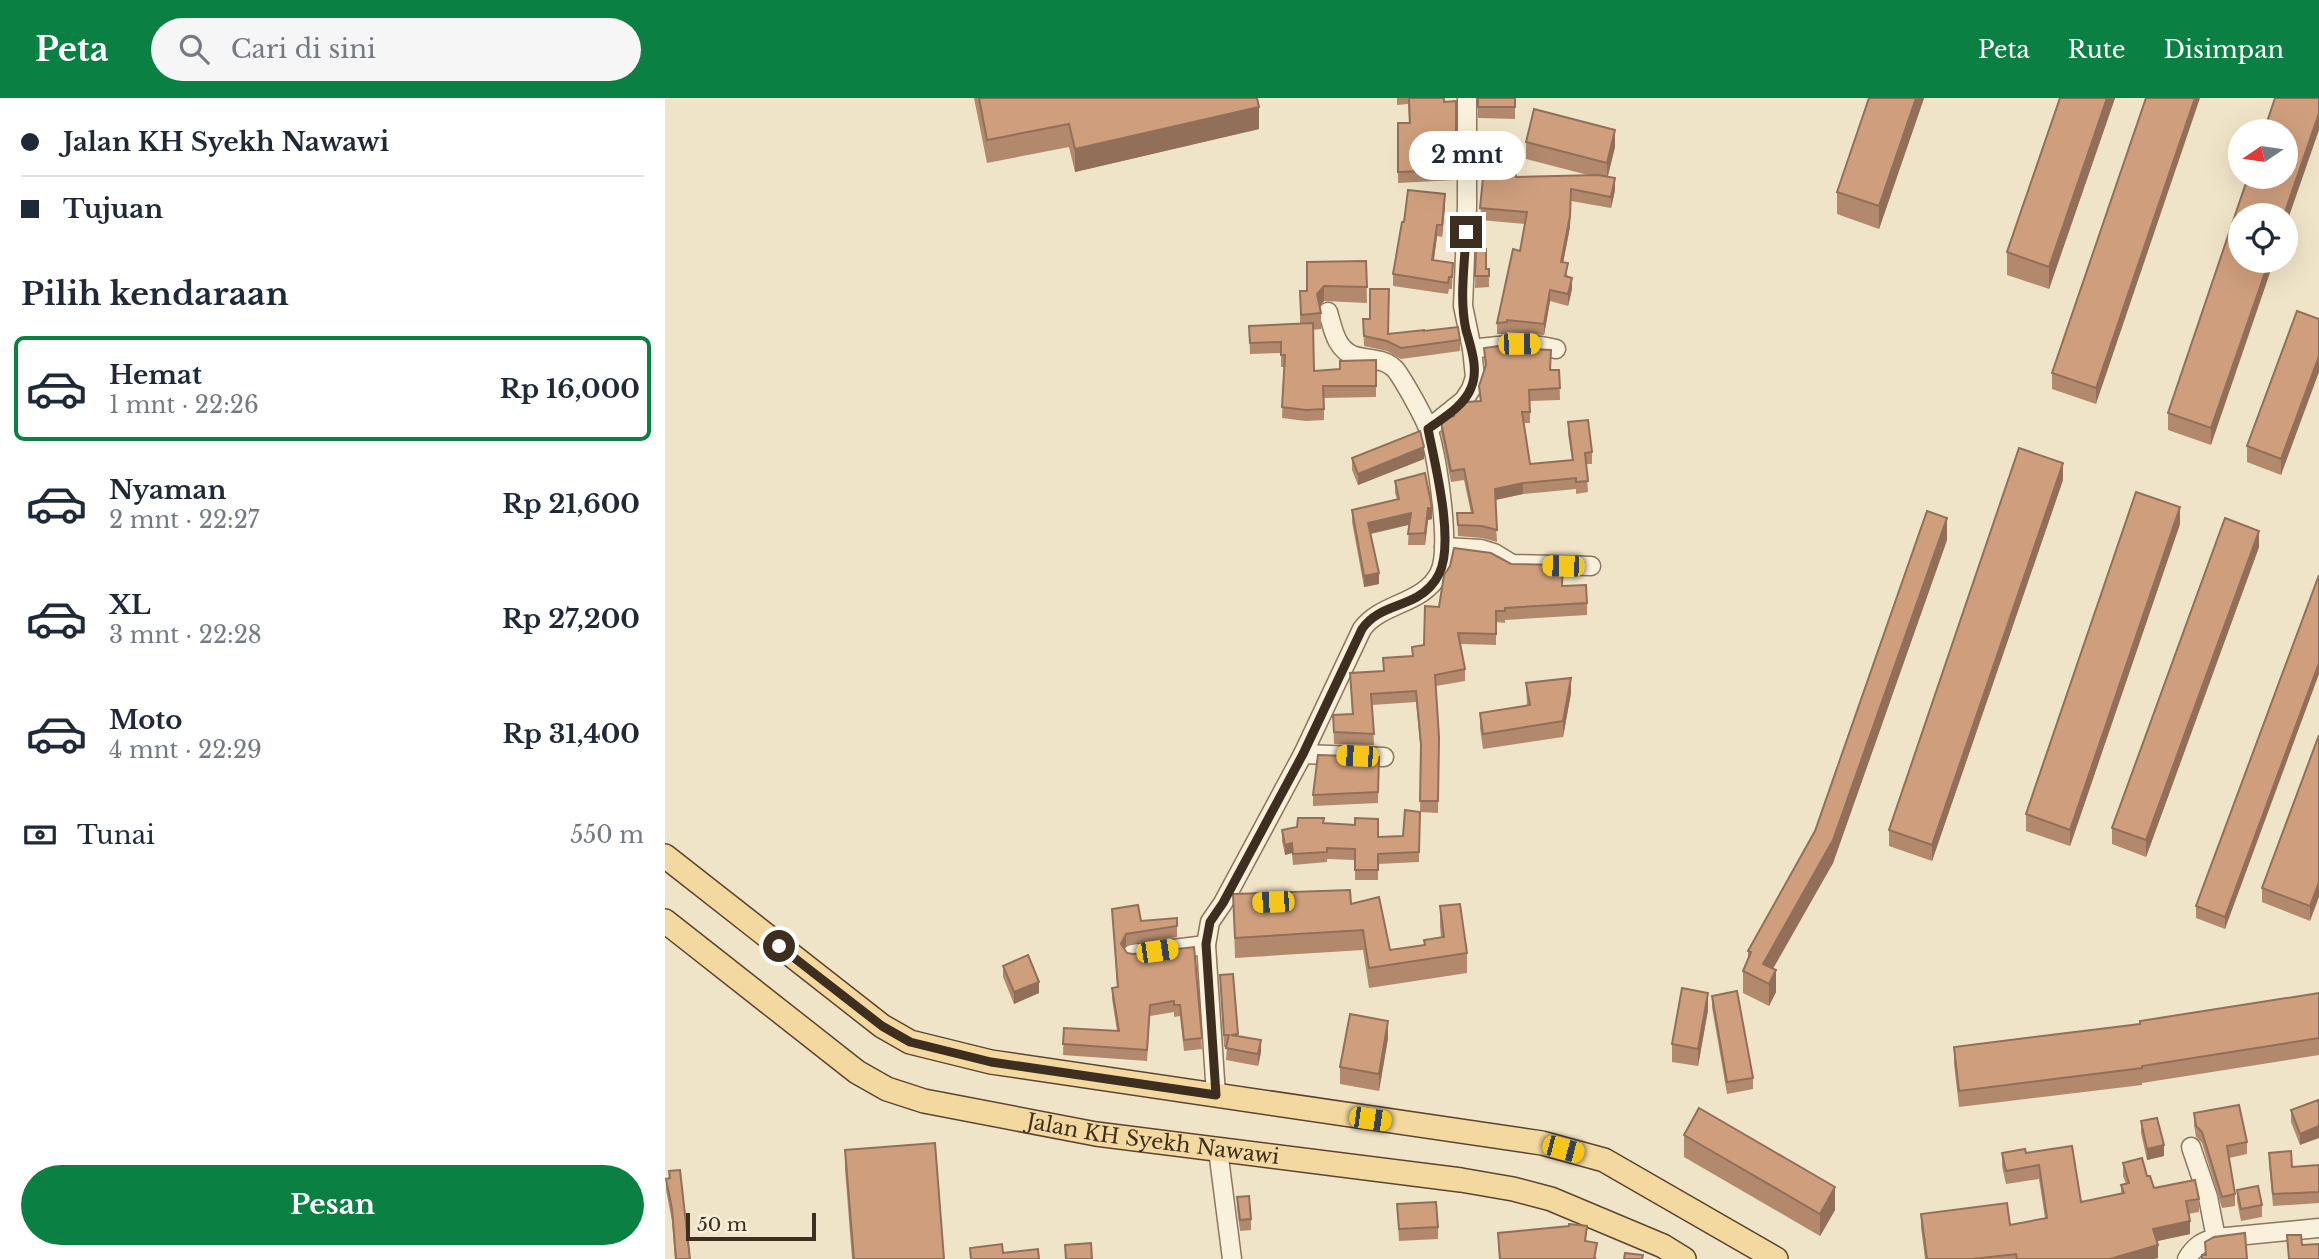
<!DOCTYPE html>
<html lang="id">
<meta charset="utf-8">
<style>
:root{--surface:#fff;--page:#f6f6f7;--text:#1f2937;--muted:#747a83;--line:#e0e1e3;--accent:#0b8043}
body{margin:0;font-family:"Libre Baskerville",serif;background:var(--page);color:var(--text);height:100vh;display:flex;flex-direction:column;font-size:26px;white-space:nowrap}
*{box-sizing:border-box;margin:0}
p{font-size:23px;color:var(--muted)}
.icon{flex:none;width:38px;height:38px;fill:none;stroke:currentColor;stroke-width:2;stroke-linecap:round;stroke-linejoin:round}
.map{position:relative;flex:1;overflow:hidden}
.panel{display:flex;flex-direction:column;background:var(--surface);width:665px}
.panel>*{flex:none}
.top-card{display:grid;align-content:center;height:154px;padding:0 21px;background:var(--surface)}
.needle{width:46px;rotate:257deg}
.buttons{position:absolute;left:1563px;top:21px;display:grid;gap:14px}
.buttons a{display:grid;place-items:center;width:70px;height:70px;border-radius:50%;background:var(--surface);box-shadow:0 7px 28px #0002;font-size:35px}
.scale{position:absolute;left:21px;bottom:18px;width:130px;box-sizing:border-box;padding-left:7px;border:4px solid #3d2e20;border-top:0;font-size:19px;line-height:24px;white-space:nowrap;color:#3d2e20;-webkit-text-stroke:5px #f7eed8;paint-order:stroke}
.end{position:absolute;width:32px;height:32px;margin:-16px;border:9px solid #3d2e20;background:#fff;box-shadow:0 0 0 4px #fff}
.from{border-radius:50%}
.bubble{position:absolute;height:49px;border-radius:24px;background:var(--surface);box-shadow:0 7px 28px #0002;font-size:23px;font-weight:800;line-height:49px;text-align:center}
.car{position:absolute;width:21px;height:42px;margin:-21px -10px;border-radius:9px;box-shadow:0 0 5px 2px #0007;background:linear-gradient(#f5c518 24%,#345 0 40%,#f5c518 0 76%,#345 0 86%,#f5c518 0)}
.top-card b{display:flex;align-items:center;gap:24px;height:66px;font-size:26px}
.top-card b+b{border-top:2px solid var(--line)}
.top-card i{width:18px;height:18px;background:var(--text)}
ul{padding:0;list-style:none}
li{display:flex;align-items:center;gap:21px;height:105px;margin:0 14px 10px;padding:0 7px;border:4px solid transparent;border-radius:10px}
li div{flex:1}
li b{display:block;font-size:26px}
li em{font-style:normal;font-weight:800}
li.selected{border-color:var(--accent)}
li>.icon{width:63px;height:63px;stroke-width:1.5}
h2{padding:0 21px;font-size:32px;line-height:84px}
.pay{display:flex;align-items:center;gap:18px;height:77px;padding:0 21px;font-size:26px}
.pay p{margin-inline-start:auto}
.action{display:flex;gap:14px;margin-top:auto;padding:14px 21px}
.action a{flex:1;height:80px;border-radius:42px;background:var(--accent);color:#fff;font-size:28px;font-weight:800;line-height:80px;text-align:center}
header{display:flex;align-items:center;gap:42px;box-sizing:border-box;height:98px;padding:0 35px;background:var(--accent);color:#fff}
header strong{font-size:33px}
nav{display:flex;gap:38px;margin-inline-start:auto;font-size:24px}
.search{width:490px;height:63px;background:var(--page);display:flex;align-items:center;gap:18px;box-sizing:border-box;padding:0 24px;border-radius:38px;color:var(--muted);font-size:26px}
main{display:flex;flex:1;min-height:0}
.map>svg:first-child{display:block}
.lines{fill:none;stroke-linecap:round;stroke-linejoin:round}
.minor-casing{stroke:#8d765c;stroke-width:21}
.major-casing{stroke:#5b4430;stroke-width:26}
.minor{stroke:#faf1dc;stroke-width:18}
.major{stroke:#f3d9a0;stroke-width:23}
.wall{fill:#b2896c}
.shaded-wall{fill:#916f58}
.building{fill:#cf9f7d;stroke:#916f58;stroke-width:2}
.route{stroke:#3d2e20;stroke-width:9}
.labels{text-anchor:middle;stroke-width:5;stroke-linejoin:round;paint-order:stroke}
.street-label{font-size:21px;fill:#3d2e20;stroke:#f7eed8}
</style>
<header>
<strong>Peta</strong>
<div class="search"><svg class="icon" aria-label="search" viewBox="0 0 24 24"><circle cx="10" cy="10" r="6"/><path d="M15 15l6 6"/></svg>Cari di sini</div>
<nav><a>Peta</a><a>Rute</a><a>Disimpan</a></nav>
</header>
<main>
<section class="panel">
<div class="top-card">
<b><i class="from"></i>Jalan KH Syekh Nawawi</b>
<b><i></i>Tujuan</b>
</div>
<h2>Pilih kendaraan</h2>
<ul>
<li class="selected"><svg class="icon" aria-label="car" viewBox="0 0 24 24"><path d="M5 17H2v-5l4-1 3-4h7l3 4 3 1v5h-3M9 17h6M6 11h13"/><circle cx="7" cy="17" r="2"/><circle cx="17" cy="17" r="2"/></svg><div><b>Hemat</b><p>1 mnt · 22:26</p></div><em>Rp 16,000</em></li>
<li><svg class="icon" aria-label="car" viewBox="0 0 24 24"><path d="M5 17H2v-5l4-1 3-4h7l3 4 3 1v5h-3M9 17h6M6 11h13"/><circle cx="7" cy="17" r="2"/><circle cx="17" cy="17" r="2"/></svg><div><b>Nyaman</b><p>2 mnt · 22:27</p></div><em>Rp 21,600</em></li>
<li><svg class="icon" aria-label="car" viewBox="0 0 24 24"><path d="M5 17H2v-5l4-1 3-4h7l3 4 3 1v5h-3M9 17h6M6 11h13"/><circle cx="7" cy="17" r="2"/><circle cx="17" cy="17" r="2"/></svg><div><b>XL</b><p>3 mnt · 22:28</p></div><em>Rp 27,200</em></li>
<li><svg class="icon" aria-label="car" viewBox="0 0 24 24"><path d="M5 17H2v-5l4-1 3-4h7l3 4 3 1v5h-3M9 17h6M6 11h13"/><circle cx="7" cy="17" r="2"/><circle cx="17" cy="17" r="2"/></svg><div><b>Moto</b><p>4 mnt · 22:29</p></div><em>Rp 31,400</em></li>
</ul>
<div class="pay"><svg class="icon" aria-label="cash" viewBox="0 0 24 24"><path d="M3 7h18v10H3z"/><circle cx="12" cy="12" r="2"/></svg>Tunai<p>550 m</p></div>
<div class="action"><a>Pesan</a></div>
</section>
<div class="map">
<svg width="1654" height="1161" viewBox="0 0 1654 1161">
<rect width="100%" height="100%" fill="#f0e4c8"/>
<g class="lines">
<g class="minor-casing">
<g id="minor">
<path d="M 807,251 C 835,247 862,244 891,251"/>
<path d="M 763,331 L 799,302 L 806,291 L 810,279 L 807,251 L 798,208 L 802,108 L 802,0"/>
<path d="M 779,449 L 816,451 L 829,455 L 847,466 L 926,468"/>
<path d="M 638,656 L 719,659"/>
<path d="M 467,856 L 541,847"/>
<path d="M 551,997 L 541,847 L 545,824 L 558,805 L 638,656 L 697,531 C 717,504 757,507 774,476 C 787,451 772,361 764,333 C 760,320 738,281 730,271 C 725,266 718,263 711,262 C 704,260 696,260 690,258 C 671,252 668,231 663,214"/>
<path d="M 1526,1049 L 1543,1099 L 1551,1140"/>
<path d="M 553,1052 L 567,1161"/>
<path d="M 1522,1161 C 1529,1149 1537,1143 1551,1140 L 1654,1130"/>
</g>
</g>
<g class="major-casing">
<g id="major">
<path d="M 0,758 L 217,928 L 245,944 L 326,964 L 877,1045 L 939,1062 L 1111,1161"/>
<path id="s1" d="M 0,823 L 192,974 L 222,991 L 259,1003 L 431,1036 L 796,1082 L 848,1091 L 886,1101 L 998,1148 L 1019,1161"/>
</g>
</g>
<use href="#minor" class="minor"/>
<use href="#major" class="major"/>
</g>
<g class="wall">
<path d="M 309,0 L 592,0 L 594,31 L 410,74 L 404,49 L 322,65 Z"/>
<path d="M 732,0 L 780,0 L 779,4 L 791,3 L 791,82 L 733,85 L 733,25 L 744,25 L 743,6 L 732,7 Z"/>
<path d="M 813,0 L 850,0 L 850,21 L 813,20 Z"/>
<path d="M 1259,0 L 1214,131 L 1172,116 L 1172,94 Z"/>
<path d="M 1395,0 L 1450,0 L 1384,191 L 1342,177 L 1342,154 Z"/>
<path d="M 1481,0 L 1431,306 L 1387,291 L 1387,275 Z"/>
<path d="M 1610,0 L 1546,347 L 1503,332 L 1503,315 Z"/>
<path d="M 861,44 L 950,49 L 942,79 L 950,92 L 946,110 L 906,103 L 905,129 L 898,164 L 907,191 L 903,208 L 885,203 L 879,237 L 842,234 L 842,236 L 832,236 L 832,225 L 855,153 L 860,126 L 815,122 L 818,81 L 813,81 L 813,50 L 851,79 L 923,77 L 861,61 Z"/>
<path d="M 780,108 L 777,139 L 772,138 L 769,162 L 788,165 L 787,191 L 784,191 L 783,196 L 728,188 L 728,176 L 739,124 Z"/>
<path d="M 811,151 L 821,171 L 824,171 L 824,189 L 810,190 Z"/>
<path d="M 701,163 L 702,205 L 659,203 L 655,209 L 656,215 L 656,231 L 648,232 L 649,273 L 675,271 L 711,262 L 711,299 L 659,300 L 659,322 L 641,323 L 617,320 L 619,269 L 616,269 L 616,255 L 585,256 L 584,228 L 635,226 L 635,193 L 642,193 Z"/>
<path d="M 1632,213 L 1616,377 L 1582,364 L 1582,348 Z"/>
<path d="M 698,221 L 724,236 L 759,233 L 795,242 L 795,253 L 736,261 L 722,253 L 699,248 Z"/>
<path d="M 819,250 L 842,250 L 886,264 L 886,272 L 894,272 L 895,302 L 865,303 L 865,325 L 858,325 L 865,366 L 907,362 L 903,336 L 903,324 L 927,354 L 927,366 L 921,366 L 923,394 L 911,396 L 911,391 L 858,396 L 830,402 L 832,444 L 817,440 L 793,438 L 792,415 L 806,415 L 799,382 L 786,384 L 776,335 L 776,324 L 788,319 L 815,303 L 814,288 L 820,270 Z"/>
<path d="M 687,360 L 759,361 L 693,387 L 687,372 Z"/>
<path d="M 1398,382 L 1267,763 L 1224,748 L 1224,732 Z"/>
<path d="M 730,383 L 767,421 L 763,422 L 760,447 L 743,447 L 744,427 L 706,436 L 714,486 L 699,489 L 687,424 L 687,412 L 732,401 L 730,395 Z"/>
<path d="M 1515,426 L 1405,748 L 1361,733 L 1361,716 Z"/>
<path d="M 1282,442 L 1168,765 L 1108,871 L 1111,894 L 1104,908 L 1078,895 L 1078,873 L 1083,861 L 1083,853 L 1150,733 Z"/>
<path d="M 1594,449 L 1481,759 L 1447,746 L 1447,730 Z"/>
<path d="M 846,466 L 898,488 L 922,505 L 922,517 L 840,522 L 840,525 L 831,524 L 831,547 L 796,546 L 800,571 L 800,583 L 771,588 L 774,639 L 773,715 L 755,714 L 754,764 L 713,766 L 713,782 L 690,782 L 690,762 L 662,761 L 662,764 L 628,767 L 627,755 L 620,757 L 617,743 L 617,732 L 659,725 L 713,739 L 738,738 L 755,714 L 756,656 L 751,604 L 707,607 L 709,647 L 669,646 L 668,617 L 687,616 L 685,575 L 718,573 L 718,560 L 747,558 L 747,549 L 759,547 L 774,509 Z"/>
<path d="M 1654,477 L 1560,831 L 1531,820 L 1531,808 Z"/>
<path d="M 861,585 L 906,595 L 898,639 L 818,651 L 815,630 L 815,615 L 862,607 Z"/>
<path d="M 1654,637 L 1645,823 L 1597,804 L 1597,790 Z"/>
<path d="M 714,659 L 713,705 L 648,708 L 648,697 Z"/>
<path d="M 568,796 L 686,806 L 725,852 L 759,847 L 759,842 L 776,840 L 775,828 L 775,808 L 802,855 L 802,875 L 704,890 L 698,852 L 570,860 Z"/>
<path d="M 447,811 L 476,823 L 512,828 L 512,839 L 461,847 L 459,850 L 462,855 L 468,856 L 529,849 L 537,951 L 519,953 L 515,918 L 509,919 L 509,914 L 485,918 L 482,963 L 398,957 L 399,930 L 452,933 L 447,901 L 447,890 L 452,889 Z"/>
<path d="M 338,868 L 374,895 L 349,906 L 338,879 Z"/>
<path d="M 568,876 L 573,938 L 596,954 L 593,968 L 561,962 L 562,949 L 559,949 L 555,877 Z"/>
<path d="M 1654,895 L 1654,957 L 1477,985 L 1477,987 L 1294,1009 L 1289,966 L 1289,949 L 1475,927 Z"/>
<path d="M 1047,898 L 1088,980 L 1088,991 L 1062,996 L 1047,909 Z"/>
<path d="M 1043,912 L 1033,968 L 1007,964 L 1007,946 Z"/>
<path d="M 723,940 L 714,993 L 675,986 L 675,969 Z"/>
<path d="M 1653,1002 L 1635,1047 L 1626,1024 L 1626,1012 Z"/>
<path d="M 1529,1015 L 1582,1044 L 1582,1056 L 1564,1060 L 1570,1096 L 1570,1108 L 1557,1110 L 1537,1045 L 1531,1039 L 1529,1027 Z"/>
<path d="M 1476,1023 L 1499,1058 L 1482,1062 L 1476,1035 Z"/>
<path d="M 1019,1037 L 1170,1112 L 1155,1138 L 1019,1059 Z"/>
<path d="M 180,1052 L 279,1161 L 187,1161 L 180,1071 Z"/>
<path d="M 1337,1055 L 1361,1055 L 1416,1104 L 1456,1096 L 1456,1087 L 1461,1086 L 1458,1078 L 1458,1065 L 1482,1078 L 1489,1090 L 1534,1101 L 1534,1114 L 1523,1116 L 1525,1136 L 1492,1143 L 1493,1160 L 1489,1161 L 1260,1161 L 1256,1129 L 1256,1116 L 1345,1127 L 1380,1120 L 1374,1081 L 1341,1086 L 1337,1068 Z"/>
<path d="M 1604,1055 L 1627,1069 L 1654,1067 L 1654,1105 L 1608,1108 L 1604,1066 Z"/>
<path d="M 1,1081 L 25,1161 L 10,1161 L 7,1123 L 1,1092 Z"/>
<path d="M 1572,1092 L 1597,1107 L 1597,1119 L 1576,1123 L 1572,1103 Z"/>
<path d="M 572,1099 L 586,1121 L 586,1132 L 575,1133 L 572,1110 Z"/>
<path d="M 732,1106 L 773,1129 L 773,1141 L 734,1143 Z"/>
<path d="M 833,1135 L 922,1143 L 932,1161 L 834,1161 Z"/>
</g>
<g class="shaded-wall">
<path d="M 1251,0 L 1259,0 L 1214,131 L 1214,108 Z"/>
<path d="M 1442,0 L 1450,0 L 1384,191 L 1384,169 Z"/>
<path d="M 1530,0 L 1535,0 L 1431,306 L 1431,290 Z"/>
<path d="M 594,9 L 594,31 L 410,74 L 410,51 Z"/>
<path d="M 1654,15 L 1654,32 L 1620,130 L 1620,117 L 1619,117 Z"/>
<path d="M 950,32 L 950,49 L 942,82 L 942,65 Z"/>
<path d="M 950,80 L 950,92 L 946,110 L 946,99 Z"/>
<path d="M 906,91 L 905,129 L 896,176 L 896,164 Z"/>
<path d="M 780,96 L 780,108 L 777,139 L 777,127 Z"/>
<path d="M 772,127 L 772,138 L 767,174 L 767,162 Z"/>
<path d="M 1604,163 L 1609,163 L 1546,347 L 1546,330 Z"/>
<path d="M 907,180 L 907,191 L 903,208 L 903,196 Z"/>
<path d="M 659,188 L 659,203 L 652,212 L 652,196 Z"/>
<path d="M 885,192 L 885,203 L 879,237 L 879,226 Z"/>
<path d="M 1654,258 L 1654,274 L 1616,377 L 1616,361 Z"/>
<path d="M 759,349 L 759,361 L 693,387 L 693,376 Z"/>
<path d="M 1398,365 L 1398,382 L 1267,763 L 1267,747 Z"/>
<path d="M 858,385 L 858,396 L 830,402 L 830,391 Z"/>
<path d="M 1515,409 L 1515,426 L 1405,748 L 1405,732 Z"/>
<path d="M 763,410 L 767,410 L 767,421 L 763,422 L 760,447 L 760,435 Z"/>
<path d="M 746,415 L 746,426 L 703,436 L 703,425 Z"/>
<path d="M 1282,420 L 1282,442 L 1168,765 L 1100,884 L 1098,866 Z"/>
<path d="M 1594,433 L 1594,449 L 1481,759 L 1481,742 Z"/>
<path d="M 714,475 L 714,486 L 699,489 L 699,478 Z"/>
<path d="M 1654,565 L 1654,576 L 1560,831 L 1560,819 Z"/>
<path d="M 906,580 L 906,595 L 898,639 L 898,623 Z"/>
<path d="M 627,745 L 627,755 L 620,757 L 620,747 Z"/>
<path d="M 1654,784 L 1654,799 L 1645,823 L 1645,808 Z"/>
<path d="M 461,836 L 461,847 L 456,857 L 456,846 Z"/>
<path d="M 1111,872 L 1111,894 L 1104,908 L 1104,886 Z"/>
<path d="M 374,884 L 374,895 L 349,906 L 349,894 Z"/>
<path d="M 1043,895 L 1043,912 L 1033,968 L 1033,951 Z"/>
<path d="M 723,923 L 723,940 L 714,993 L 714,976 Z"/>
<path d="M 596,942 L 596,954 L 593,968 L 593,956 Z"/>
<path d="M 1654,1028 L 1654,1040 L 1635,1047 L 1635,1036 Z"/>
<path d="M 1499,1047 L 1499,1058 L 1482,1062 L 1482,1051 Z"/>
<path d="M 1170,1089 L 1170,1112 L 1155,1138 L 1155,1116 Z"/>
<path d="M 1525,1123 L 1525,1136 L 1488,1144 L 1488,1131 Z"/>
<path d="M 1493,1147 L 1493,1160 L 1489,1161 L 1445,1161 Z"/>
</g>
<g class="building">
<path d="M 314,0 L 592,0 L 594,9 L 410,51 L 404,26 L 322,42 Z"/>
<path d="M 744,0 L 779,0 L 779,4 L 791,3 L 791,72 L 733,74 L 733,25 L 745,25 Z"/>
<rect x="813" y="0" width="37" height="9"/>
<path d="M 1204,0 L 1251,0 L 1214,108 L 1172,94 Z"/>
<path d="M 1395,0 L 1442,0 L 1384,169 L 1342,154 Z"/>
<path d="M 1481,0 L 1530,0 L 1431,290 L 1387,275 Z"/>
<path d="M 1610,0 L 1654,0 L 1654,15 L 1619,117 L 1575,117 L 1575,163 L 1604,163 L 1546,330 L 1503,315 L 1583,79 L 1620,79 L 1620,33 L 1599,33 Z"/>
<path d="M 869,11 L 950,32 L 942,65 L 861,44 Z"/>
<path d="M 813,50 L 852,52 L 851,79 L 933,77 L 950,80 L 946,99 L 906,91 L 905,118 L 896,164 L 903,165 L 900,178 L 907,180 L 903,196 L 885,192 L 879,226 L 842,222 L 842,224 L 832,225 L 848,151 L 855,153 L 862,114 L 815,110 L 819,70 L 813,70 Z"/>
<path d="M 743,92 L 780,96 L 777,127 L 772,127 L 767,162 L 788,165 L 787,179 L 784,179 L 783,185 L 728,176 L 737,124 L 739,124 Z"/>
<path d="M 811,151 L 821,151 L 821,171 L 824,171 L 824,178 L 810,178 Z"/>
<path d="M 701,163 L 702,189 L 659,188 L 652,196 L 656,215 L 636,217 L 635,193 L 642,193 L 642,164 Z"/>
<path d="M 705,191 L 724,191 L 723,236 L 759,232 L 759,233 L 793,229 L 795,242 L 736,250 L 722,243 L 699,238 L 698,221 L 705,221 Z"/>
<path d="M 1632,213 L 1654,221 L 1654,258 L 1616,361 L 1582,348 Z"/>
<path d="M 648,225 L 649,273 L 675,271 L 675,263 L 711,262 L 711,288 L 658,288 L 659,311 L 641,312 L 617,309 L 620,257 L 616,257 L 616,244 L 585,245 L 584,228 Z"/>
<path d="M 842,247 L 842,250 L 886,252 L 885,272 L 894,272 L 895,290 L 864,292 L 865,314 L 857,314 L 865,366 L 908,362 L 903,324 L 923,322 L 927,354 L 920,355 L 923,383 L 911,384 L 911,380 L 858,385 L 830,391 L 832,432 L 817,428 L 793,427 L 792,415 L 808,415 L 799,371 L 786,373 L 776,324 L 781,320 L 789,318 L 788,314 L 801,304 L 816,303 L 814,288 L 821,267 L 819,250 Z"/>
<path d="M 755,333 L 759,349 L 693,376 L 687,360 Z"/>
<path d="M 1354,350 L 1398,365 L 1267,747 L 1224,732 Z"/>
<path d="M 760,375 L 767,410 L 763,410 L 760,435 L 743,436 L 746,415 L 703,425 L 714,475 L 699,478 L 687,412 L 734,401 L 730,383 Z"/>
<path d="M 1471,394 L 1515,409 L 1405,732 L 1361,716 Z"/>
<path d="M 1262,413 L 1282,420 L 1168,742 L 1098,866 L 1111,872 L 1104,886 L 1078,873 L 1086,854 L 1083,853 L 1150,733 Z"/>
<path d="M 1560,420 L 1594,433 L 1481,742 L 1447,730 Z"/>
<path d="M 789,450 L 826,455 L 846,466 L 898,467 L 897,488 L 921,487 L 922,505 L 840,510 L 840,513 L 831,513 L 831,536 L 793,535 L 800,571 L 770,577 L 774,639 L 773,703 L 755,703 L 756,646 L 751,593 L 706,596 L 709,636 L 669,634 L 668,617 L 688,616 L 685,575 L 719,573 L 718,560 L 748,558 L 747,549 L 759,547 L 760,508 L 774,509 L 779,477 L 785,468 Z"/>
<path d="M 1654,477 L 1654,565 L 1560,819 L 1531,808 Z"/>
<path d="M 906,580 L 898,623 L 818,636 L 815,615 L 865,607 L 861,585 Z"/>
<path d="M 1654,637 L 1654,784 L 1645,808 L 1597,790 Z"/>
<path d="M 653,657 L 714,659 L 713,694 L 648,697 Z"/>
<path d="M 740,712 L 755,714 L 754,754 L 713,756 L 713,772 L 690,772 L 690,751 L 662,750 L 662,754 L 628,756 L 627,745 L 620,747 L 617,732 L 632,729 L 633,720 L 659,720 L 658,725 L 690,727 L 690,720 L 713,721 L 713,739 L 738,738 Z"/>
<path d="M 685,792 L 686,806 L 714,799 L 725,852 L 760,847 L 759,842 L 779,839 L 775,808 L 795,806 L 802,855 L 704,870 L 698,832 L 570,840 L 568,796 Z"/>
<path d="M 473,807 L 476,823 L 512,820 L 512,828 L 461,836 L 456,846 L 462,855 L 468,856 L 529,849 L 537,940 L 519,942 L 515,907 L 509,907 L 509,903 L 485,907 L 482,952 L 398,946 L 399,930 L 454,933 L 447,890 L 453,889 L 447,811 Z"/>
<path d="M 363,857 L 374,884 L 349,894 L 338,868 Z"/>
<path d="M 568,876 L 573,936 L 566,937 L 596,942 L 593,956 L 561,950 L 564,937 L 559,937 L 555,877 Z"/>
<path d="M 1017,890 L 1043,895 L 1033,951 L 1007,946 Z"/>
<path d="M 1072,893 L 1088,980 L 1062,984 L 1047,898 Z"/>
<path d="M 1654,895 L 1654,940 L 1477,968 L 1477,970 L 1294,993 L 1289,949 L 1475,926 L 1475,923 Z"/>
<path d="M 685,916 L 723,923 L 714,976 L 675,969 Z"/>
<path d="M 1653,1002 L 1654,1006 L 1654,1028 L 1635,1036 L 1626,1012 Z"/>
<path d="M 1574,1007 L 1582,1044 L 1562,1048 L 1570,1096 L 1557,1099 L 1537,1034 L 1531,1028 L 1529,1015 Z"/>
<path d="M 1034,1010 L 1170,1089 L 1155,1116 L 1019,1037 Z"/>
<path d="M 1492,1020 L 1499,1047 L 1482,1051 L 1476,1023 Z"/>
<path d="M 270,1045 L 279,1161 L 189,1161 L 180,1052 Z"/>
<path d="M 1407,1048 L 1416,1104 L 1459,1095 L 1456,1087 L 1464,1085 L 1458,1065 L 1477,1060 L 1482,1078 L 1485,1078 L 1489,1090 L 1530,1082 L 1534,1101 L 1521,1103 L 1525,1123 L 1488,1131 L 1493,1147 L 1445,1161 L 1352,1161 L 1351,1156 L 1307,1161 L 1262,1161 L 1256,1116 L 1342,1105 L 1345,1127 L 1382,1120 L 1374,1067 L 1341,1073 L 1337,1055 L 1360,1051 L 1361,1055 Z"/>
<path d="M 1626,1053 L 1627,1069 L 1654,1067 L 1654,1094 L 1608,1096 L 1604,1055 Z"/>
<path d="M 15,1072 L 25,1161 L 11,1161 L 7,1111 L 1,1081 L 5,1080 L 4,1073 Z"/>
<path d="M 1593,1088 L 1597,1107 L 1576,1111 L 1572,1092 Z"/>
<path d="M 584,1098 L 586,1121 L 575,1122 L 572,1099 Z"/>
<path d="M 771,1104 L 773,1129 L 734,1131 L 732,1106 Z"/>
<path d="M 904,1126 L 922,1128 L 920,1143 L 932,1145 L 929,1161 L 835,1161 L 833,1135 L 904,1128 Z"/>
<path d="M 1580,1135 L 1582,1161 L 1537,1161 L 1537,1157 L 1541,1157 L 1540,1144 L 1549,1139 Z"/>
<path d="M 1622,1137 L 1636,1137 L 1637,1147 L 1654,1146 L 1654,1161 L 1624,1161 Z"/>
<path d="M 426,1145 L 427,1161 L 401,1161 L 400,1147 Z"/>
<path d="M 337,1146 L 338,1155 L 373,1151 L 374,1161 L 306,1161 L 305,1150 Z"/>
<path d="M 960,1155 L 978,1157 L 977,1161 L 959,1161 Z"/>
</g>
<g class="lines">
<path class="route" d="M 114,848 L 217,928 L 245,944 L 326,964 L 551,997 L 541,846 L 545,824 L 558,805 L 638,656 L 697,531 C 711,511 732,510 752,499 C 761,494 770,485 774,476 C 790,444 770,366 763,331 C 778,320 799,308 806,290 C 814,272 806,250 801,232 C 794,200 800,166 801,134"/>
</g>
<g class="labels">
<g class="street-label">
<text dy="7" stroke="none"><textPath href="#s1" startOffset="550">Jalan KH Syekh Nawawi</textPath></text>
</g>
</g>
</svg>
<div class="buttons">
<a><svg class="needle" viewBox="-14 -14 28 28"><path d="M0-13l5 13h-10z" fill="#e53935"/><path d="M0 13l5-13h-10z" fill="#747a83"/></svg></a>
<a><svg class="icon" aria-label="locate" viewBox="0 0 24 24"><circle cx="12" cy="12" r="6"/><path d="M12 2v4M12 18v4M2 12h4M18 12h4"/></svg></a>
</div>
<div class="scale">50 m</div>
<i class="end from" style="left:114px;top:848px"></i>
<i class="end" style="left:801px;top:134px"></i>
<div class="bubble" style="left:744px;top:33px;width:116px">2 mnt</div>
<i class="car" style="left:854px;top:246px;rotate:89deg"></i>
<i class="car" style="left:898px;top:468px;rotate:271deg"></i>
<i class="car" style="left:692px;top:658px;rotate:273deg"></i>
<i class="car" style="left:608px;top:804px;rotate:268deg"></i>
<i class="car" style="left:492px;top:853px;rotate:82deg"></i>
<i class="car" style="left:705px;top:1021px;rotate:98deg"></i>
<i class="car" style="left:898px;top:1051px;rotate:105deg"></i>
</div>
</main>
